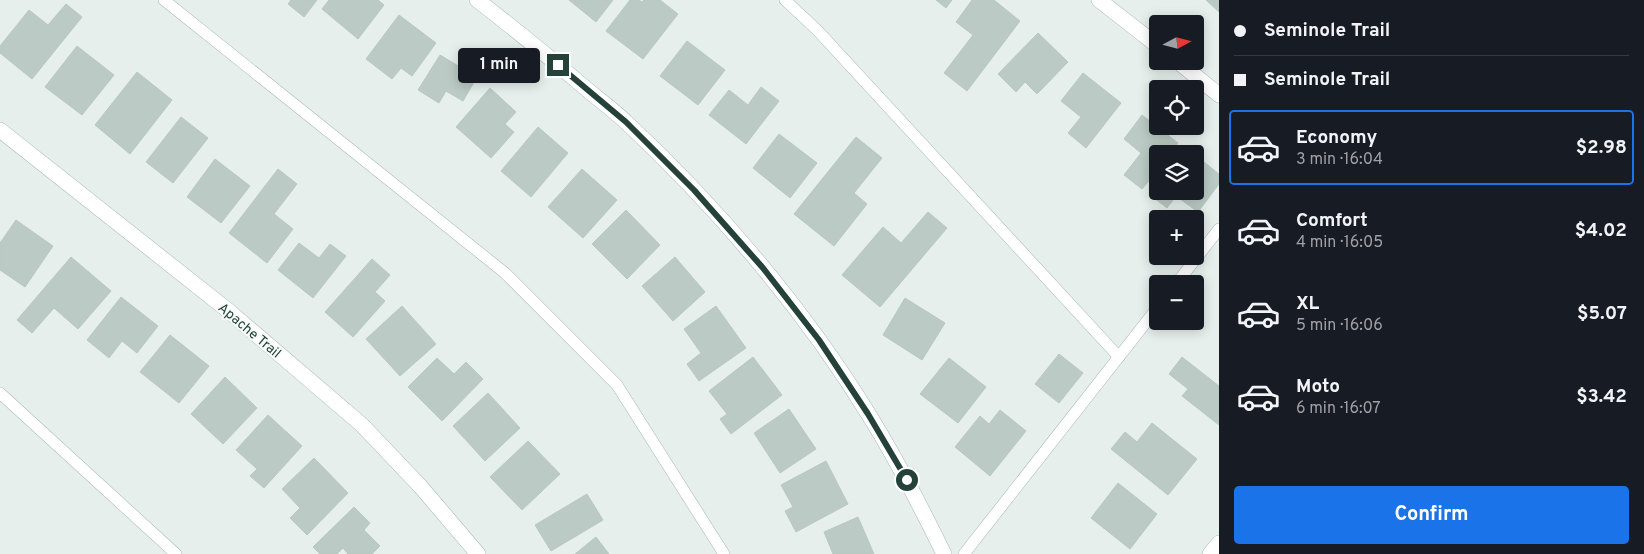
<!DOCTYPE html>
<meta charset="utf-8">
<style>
:root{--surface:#171b24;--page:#242831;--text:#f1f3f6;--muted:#9ea1a6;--line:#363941;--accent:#1a73e8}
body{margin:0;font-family:Overpass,sans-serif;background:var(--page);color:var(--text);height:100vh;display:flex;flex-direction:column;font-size:19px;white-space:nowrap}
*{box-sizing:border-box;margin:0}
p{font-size:16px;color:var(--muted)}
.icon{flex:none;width:28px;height:28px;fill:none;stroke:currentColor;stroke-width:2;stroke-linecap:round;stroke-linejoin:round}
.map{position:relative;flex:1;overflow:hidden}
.panel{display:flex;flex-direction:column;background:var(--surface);width:425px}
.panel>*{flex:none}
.banner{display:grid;align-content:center;height:110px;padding:0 15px;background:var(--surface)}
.needle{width:32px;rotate:83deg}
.buttons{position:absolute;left:1149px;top:15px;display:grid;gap:10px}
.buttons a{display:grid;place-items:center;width:55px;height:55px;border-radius:5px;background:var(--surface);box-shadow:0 2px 12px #0003;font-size:25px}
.end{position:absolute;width:22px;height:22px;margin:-11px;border:6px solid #24423a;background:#fff;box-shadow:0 0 0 2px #fff}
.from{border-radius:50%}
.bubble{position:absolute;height:35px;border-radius:5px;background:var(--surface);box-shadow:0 2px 12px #0003;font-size:16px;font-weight:700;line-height:35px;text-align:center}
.banner b{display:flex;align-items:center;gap:18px;height:48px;font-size:19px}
.banner b+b{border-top:1px solid var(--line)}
.banner i{width:12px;height:12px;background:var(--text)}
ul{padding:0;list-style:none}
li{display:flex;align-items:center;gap:15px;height:75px;margin:0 10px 8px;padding:0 5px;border:2px solid transparent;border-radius:5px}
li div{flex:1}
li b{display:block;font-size:19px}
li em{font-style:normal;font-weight:700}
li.on{border-color:var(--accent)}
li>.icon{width:45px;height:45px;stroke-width:1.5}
.cta{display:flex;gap:10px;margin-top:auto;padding:10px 15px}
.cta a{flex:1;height:58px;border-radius:5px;background:var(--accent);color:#fff;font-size:20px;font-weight:700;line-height:58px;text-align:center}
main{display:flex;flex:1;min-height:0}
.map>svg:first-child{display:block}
.building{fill:#bbcac4;stroke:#b8c9c2}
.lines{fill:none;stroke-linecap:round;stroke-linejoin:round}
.service-casing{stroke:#a8b8b2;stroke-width:12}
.minor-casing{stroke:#a8b8b2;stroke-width:16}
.service{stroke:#fff;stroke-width:11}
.minor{stroke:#fff;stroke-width:15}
.route{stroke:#24423a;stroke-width:6}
.labels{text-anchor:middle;stroke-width:4;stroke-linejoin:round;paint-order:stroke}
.street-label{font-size:14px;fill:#24423a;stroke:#f7fbf9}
</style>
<main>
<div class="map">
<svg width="1219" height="554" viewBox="0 0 1219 554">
<rect width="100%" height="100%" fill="#e6efeb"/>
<g class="building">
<path d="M 291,0 L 317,0 L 304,17 L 288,4 Z"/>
<path d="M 329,0 L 378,0 L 384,5 L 358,39 L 322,9 Z"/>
<path d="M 569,0 L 613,0 L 596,22 Z"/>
<path d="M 630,0 L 639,0 L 642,2 L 644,0 L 660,0 L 678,14 L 643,59 L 606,31 Z"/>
<path d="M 936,0 L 952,0 L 946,8 Z"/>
<path d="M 972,0 L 994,0 L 1020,21 L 967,91 L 944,73 L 973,35 L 956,22 Z"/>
<path d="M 1206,0 L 1219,0 L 1219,12 Z"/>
<path d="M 66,4 L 82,17 L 32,79 L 0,53 L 0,46 L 29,10 L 48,25 Z"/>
<path d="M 399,15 L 436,43 L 412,76 L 401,68 L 392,79 L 366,59 Z"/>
<path d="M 1038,33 L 1068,62 L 1037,94 L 1025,82 L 1016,92 L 998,74 Z"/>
<path d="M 687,41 L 725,70 L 698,105 L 660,76 Z"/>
<path d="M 77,46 L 114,75 L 82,115 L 45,87 Z"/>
<path d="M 440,55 L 477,77 L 463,101 L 446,91 L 439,103 L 418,90 Z"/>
<path d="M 137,72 L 172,100 L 130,154 L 95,125 Z"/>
<path d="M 1083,73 L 1121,103 L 1086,148 L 1068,133 L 1081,117 L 1061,101 Z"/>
<path d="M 761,87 L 779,101 L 746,144 L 709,115 L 729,90 L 748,105 Z"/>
<path d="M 490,88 L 516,112 L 505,124 L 514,132 L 491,158 L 456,127 Z"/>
<path d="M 1142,115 L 1178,143 L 1170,154 L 1158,154 L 1158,170 L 1142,189 L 1124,175 L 1141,153 L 1124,139 Z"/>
<path d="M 181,117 L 208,138 L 173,183 L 146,162 Z"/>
<path d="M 538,127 L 568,153 L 531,197 L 501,171 Z"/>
<path d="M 779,134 L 817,163 L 790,198 L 753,168 Z"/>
<path d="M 856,137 L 882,158 L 854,193 L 867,204 L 834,246 L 794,214 Z"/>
<path d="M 1195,155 L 1219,174 L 1219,184 L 1198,212 L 1176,196 L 1167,208 L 1149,194 L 1158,183 L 1158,191 L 1195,191 Z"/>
<path d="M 215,159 L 250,186 L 221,223 L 187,197 Z"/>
<path d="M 278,169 L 297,184 L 274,214 L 293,229 L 267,263 L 229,233 Z"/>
<path d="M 582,169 L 617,200 L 583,238 L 548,207 Z"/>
<path d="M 626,210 L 660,245 L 627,279 L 592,244 Z"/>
<path d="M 928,212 L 947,228 L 880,307 L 842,275 L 883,227 L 901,243 Z"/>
<path d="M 16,220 L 53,246 L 25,287 L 0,270 L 0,243 Z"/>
<path d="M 299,243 L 319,258 L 330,244 L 346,256 L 313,298 L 278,270 Z"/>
<path d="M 71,257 L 111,291 L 78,329 L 54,308 L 32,333 L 17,320 Z"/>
<path d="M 675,257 L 705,292 L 673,321 L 642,286 Z"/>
<path d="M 372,259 L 390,275 L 375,292 L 385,301 L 353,337 L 325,312 Z"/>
<path d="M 121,297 L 158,326 L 137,353 L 122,341 L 109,358 L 87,340 Z"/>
<path d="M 905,298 L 945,323 L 922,360 L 883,335 Z"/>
<path d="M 402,306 L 436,344 L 400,376 L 366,339 Z"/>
<path d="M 716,306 L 746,348 L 699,381 L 687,364 L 701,353 L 684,329 Z"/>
<path d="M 170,335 L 209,366 L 179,403 L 140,372 Z"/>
<path d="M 1059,354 L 1083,373 L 1059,403 L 1035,384 Z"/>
<path d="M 753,357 L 782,395 L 731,434 L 720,419 L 727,414 L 709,391 Z"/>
<path d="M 1182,357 L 1219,386 L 1219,425 L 1182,396 L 1188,389 L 1169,374 Z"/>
<path d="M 437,358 L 454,374 L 466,362 L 483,379 L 442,421 L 408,387 Z"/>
<path d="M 949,358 L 986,387 L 958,423 L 920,394 Z"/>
<path d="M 225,377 L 257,408 L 223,444 L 191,414 Z"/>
<path d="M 488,393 L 520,428 L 485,461 L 453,426 Z"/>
<path d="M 789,409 L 816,449 L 780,473 L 754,433 Z"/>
<path d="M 1000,410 L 1026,431 L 990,476 L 955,447 L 980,416 L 989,424 Z"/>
<path d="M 268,415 L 302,446 L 264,488 L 250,476 L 257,469 L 236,450 Z"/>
<path d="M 1152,423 L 1197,459 L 1168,495 L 1111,449 L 1125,432 L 1137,442 Z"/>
<path d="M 528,441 L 560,474 L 522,510 L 490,477 Z"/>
<path d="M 314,458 L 348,493 L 307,535 L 290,518 L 300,508 L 282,489 Z"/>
<path d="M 826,461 L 848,504 L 796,532 L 785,511 L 793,507 L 781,485 Z"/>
<path d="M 1118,483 L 1157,514 L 1130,549 L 1091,518 Z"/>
<path d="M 587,494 L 603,520 L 551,551 L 535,525 Z"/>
<path d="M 354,507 L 370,523 L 364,530 L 380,546 L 372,554 L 348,554 L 343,548 L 337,554 L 320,554 L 313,547 Z"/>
<path d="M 858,517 L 874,554 L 833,554 L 824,532 Z"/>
<path d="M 596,537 L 609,554 L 575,554 Z"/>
</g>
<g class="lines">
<g class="service-casing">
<g id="service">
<path d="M 164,0 L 505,273 L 617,385 L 724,554"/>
<path d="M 785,0 L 818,31 L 1119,357"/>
<path d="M 1176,284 L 1219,229"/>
<path d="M 0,393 L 176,554"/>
<path d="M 964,554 L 1158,307"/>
</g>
</g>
<g class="minor-casing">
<g id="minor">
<path d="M 477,0 C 511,26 544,53 577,81 C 593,95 611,108 626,122 C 717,207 804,309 869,415 C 897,460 921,507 944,554"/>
<path d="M 1099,0 L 1158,46"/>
<path d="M 1177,61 L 1219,95"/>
<path d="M 0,130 L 230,312 L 362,425 L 420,486 L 478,554"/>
<path d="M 1210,554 L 1219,543"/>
</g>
</g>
<use href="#service" class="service"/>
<use href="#minor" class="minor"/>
</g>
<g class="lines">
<path class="route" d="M 558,65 L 626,122 L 694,190 L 763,268 L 819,340 L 868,414 L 907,480"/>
</g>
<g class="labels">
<g class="street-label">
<text transform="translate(250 330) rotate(40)" y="5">Apache Trail</text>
</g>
</g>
</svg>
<div class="buttons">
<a><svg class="needle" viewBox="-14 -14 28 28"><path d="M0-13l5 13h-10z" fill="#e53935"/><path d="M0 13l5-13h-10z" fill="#9ea1a6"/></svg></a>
<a><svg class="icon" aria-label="locate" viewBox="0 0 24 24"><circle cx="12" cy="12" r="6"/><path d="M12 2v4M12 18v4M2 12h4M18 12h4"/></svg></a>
<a><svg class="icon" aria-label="layers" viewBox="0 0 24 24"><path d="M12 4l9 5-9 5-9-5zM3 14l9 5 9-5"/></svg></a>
<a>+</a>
<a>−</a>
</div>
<i class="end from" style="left:907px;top:480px"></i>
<i class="end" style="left:558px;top:65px"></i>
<div class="bubble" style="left:458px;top:48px;width:82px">1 min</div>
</div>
<section class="panel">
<div class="banner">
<b><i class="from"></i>Seminole Trail</b>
<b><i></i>Seminole Trail</b>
</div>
<ul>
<li class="on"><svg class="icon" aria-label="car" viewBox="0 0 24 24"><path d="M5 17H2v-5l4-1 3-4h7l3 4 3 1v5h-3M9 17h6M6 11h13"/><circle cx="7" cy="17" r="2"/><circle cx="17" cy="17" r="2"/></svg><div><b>Economy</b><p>3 min · 16:04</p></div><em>$2.98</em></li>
<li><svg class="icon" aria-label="car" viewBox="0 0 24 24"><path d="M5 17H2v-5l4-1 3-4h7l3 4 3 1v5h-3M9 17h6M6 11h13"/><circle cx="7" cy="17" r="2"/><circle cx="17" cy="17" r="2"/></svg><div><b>Comfort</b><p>4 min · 16:05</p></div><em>$4.02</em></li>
<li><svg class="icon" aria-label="car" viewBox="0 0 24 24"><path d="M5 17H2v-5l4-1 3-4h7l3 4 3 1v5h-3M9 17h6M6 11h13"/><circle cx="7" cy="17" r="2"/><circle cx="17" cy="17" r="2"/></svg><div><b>XL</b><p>5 min · 16:06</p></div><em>$5.07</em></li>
<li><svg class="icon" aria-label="car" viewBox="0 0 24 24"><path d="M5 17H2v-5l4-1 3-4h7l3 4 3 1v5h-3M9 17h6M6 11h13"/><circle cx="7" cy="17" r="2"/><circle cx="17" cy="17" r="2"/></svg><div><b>Moto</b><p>6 min · 16:07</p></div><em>$3.42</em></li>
</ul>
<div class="cta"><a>Confirm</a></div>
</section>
</main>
